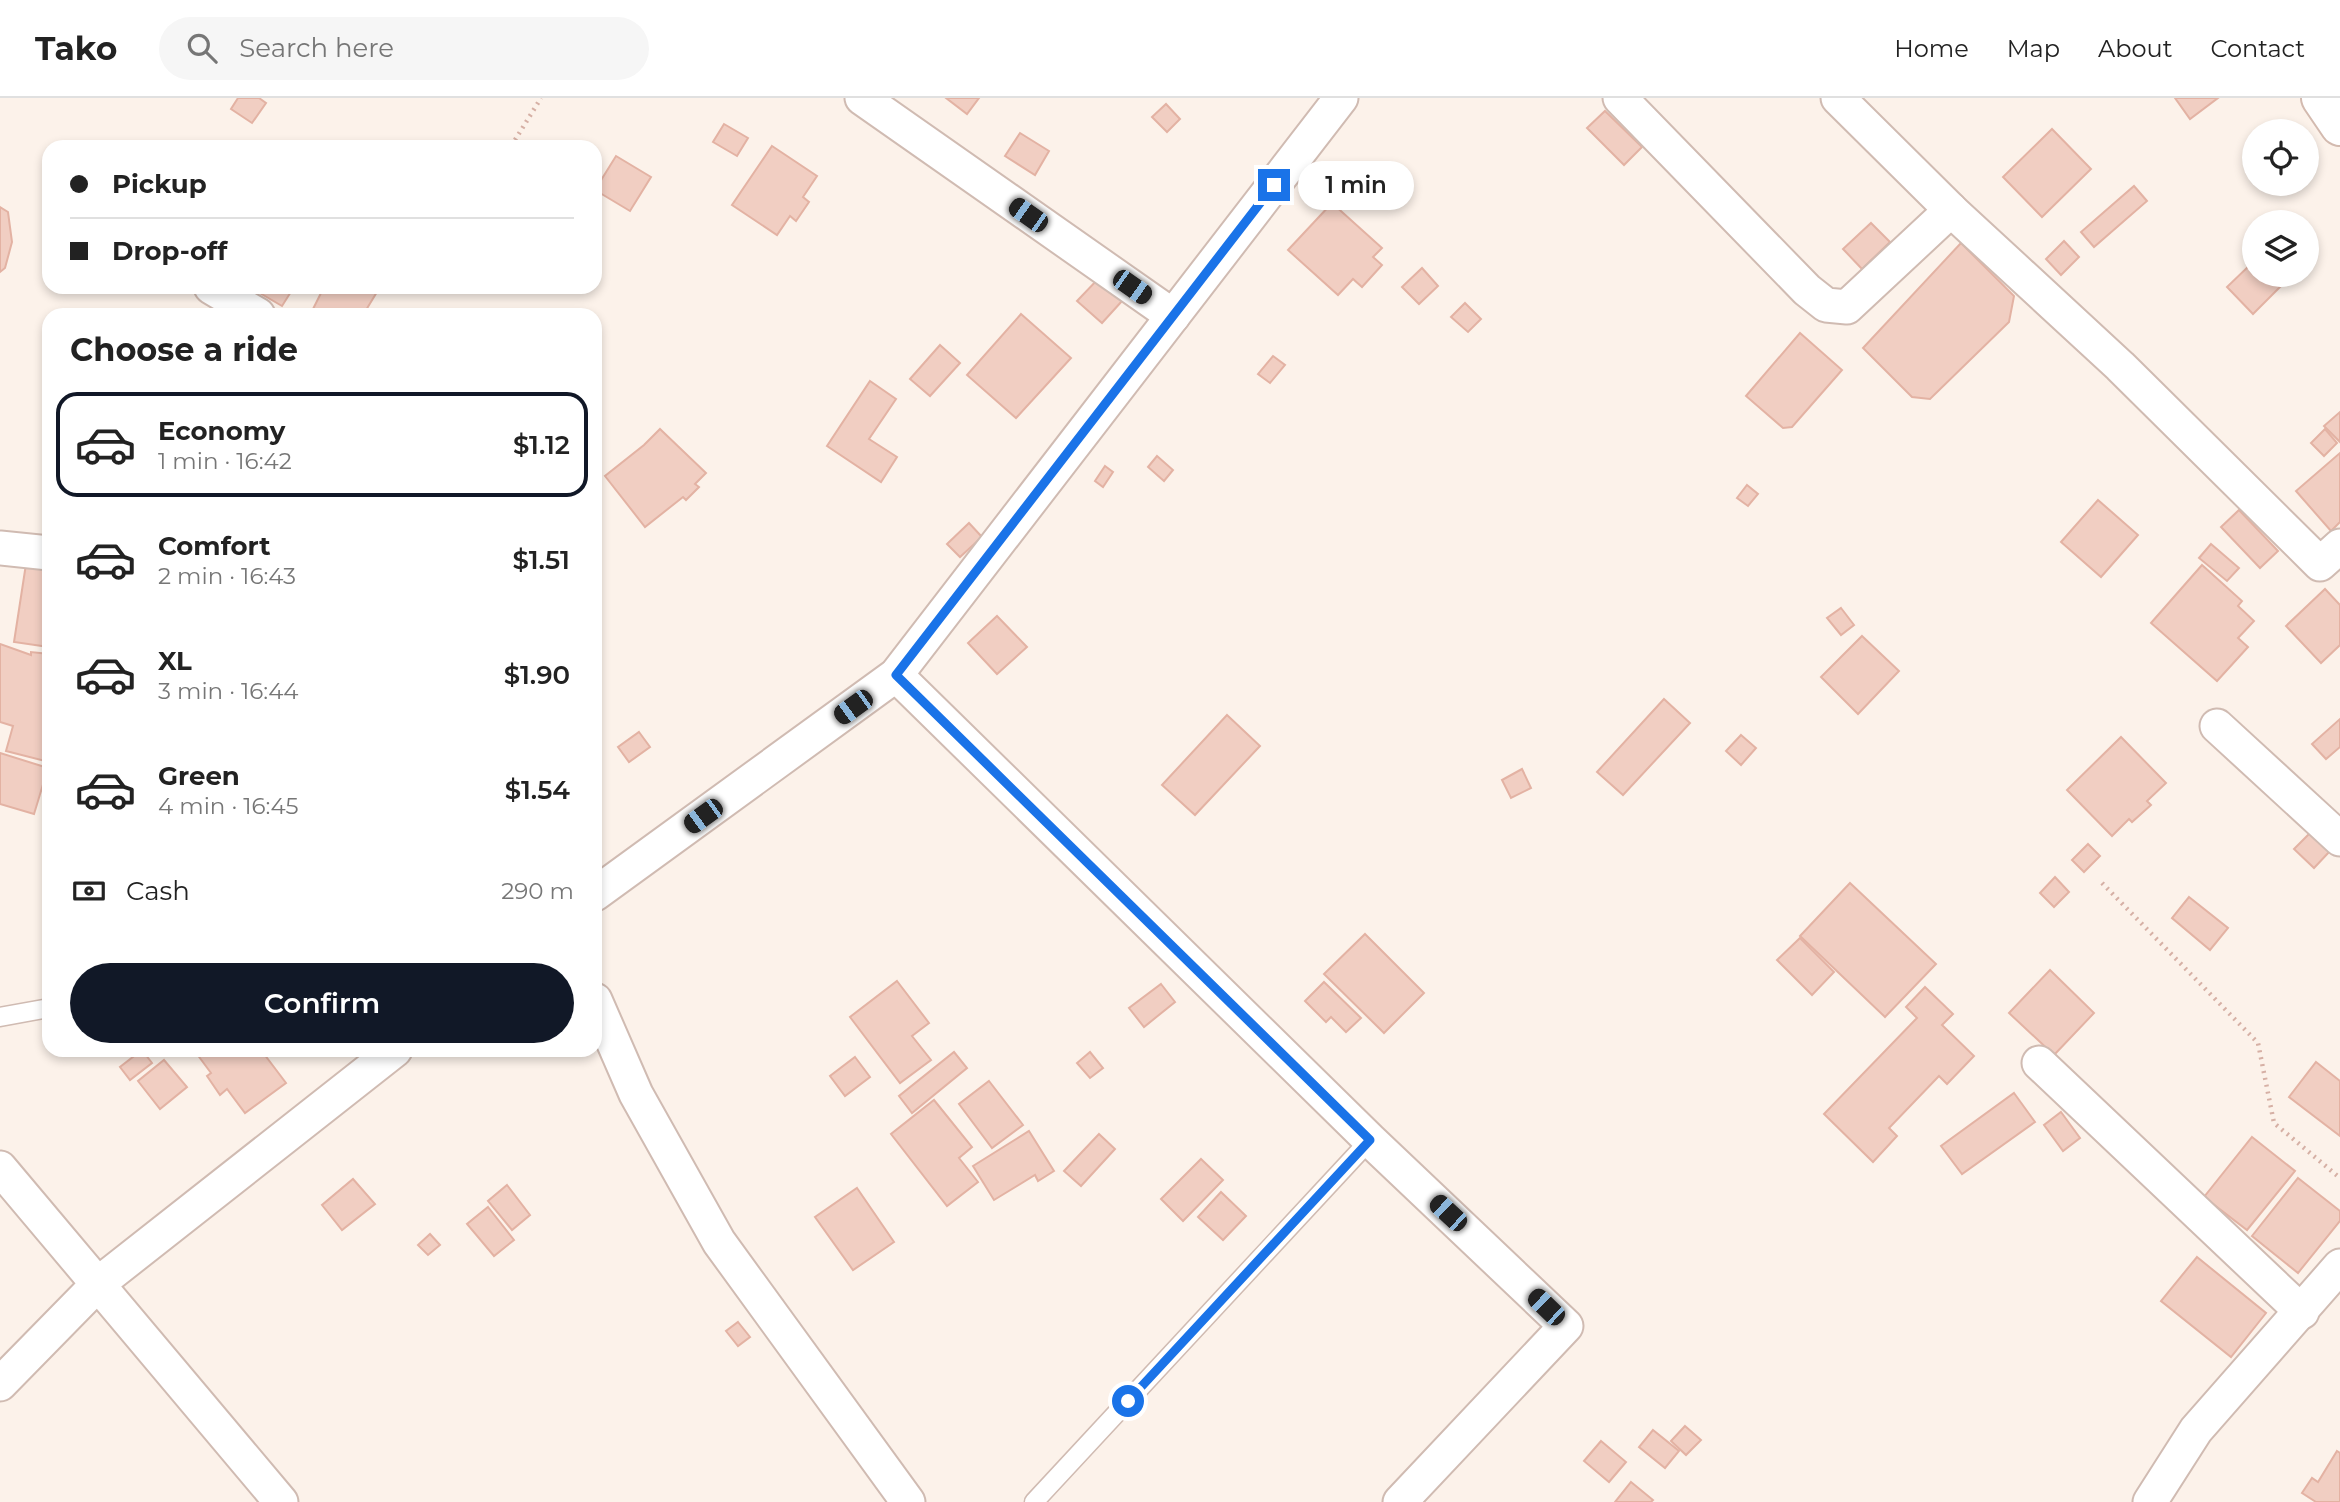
<!DOCTYPE html>
<meta charset="utf-8">
<style>
:root{--surface:#fff;--page:#f6f6f6;--text:#222;--muted:#767676;--line:#e0e0e0;--accent:#111827}
body{margin:0;font-family:Montserrat,sans-serif;background:var(--page);color:var(--text);height:100vh;display:flex;flex-direction:column;font-size:26px;white-space:nowrap}
*{box-sizing:border-box;margin:0}
p{font-size:23px;color:var(--muted)}
.icon{flex:none;width:38px;height:38px;fill:none;stroke:currentColor;stroke-width:2;stroke-linecap:round;stroke-linejoin:round}
.map{position:relative;flex:1;overflow:hidden}
.details{position:absolute;left:42px;top:210px;width:560px;height:749px;display:flex;flex-direction:column;background:var(--surface);border-radius:21px;box-shadow:0 4px 10px #0003}
.details>*{flex:none}
.hud{position:absolute;left:42px;top:42px;width:560px;height:154px;border-radius:21px;box-shadow:0 4px 10px #0003;display:grid;align-content:center;height:154px;padding:0 28px;background:var(--surface)}
.tools{position:absolute;left:2242px;top:21px;display:grid;gap:14px}
.tools a{display:grid;place-items:center;width:77px;height:77px;border-radius:50%;background:var(--surface);box-shadow:0 4px 10px #0003;font-size:35px}
.end{position:absolute;width:32px;height:32px;margin:-16px;border:9px solid #1a73e8;background:#fff;box-shadow:0 0 0 4px #fff}
.from{border-radius:50%}
.bubble{position:absolute;height:49px;border-radius:24px;background:var(--surface);box-shadow:0 4px 10px #0003;font-size:23px;font-weight:600;line-height:49px;text-align:center}
.car{position:absolute;width:21px;height:42px;margin:-21px -10px;border-radius:9px;box-shadow:0 0 5px 2px #0007;background:linear-gradient(#222 24%,#8ab4d8 0 40%,#222 0 76%,#8ab4d8 0 86%,#222 0)}
.hud b{display:flex;align-items:center;gap:24px;height:66px;font-size:26px}
.hud b+b{border-top:2px solid var(--line)}
.hud i{width:18px;height:18px;background:var(--text)}
ul{padding:0;list-style:none}
li{display:flex;align-items:center;gap:21px;height:105px;margin:0 14px 10px;padding:0 14px;border:4px solid transparent;border-radius:21px}
li div{flex:1}
li b{display:block;font-size:26px}
li em{font-style:normal;font-weight:600}
li.selected{border-color:var(--accent)}
li>.icon{width:63px;height:63px;stroke-width:1.5}
h2{padding:0 28px;font-size:32px;line-height:84px}
.pay{display:flex;align-items:center;gap:18px;height:77px;padding:0 28px;font-size:26px}
.pay p{margin-inline-start:auto}
.action{display:flex;gap:14px;margin-top:auto;padding:14px 28px}
.action a{flex:1;height:80px;border-radius:42px;background:var(--accent);color:#fff;font-size:28px;font-weight:600;line-height:80px;text-align:center}
header{display:flex;align-items:center;gap:42px;box-sizing:border-box;height:98px;padding:0 35px;background:var(--surface);border-bottom:2px solid var(--line)}
header strong{font-size:33px}
nav{display:flex;gap:38px;margin-inline-start:auto;font-size:24px}
.search{width:490px;height:63px;background:var(--page);display:flex;align-items:center;gap:18px;box-sizing:border-box;padding:0 24px;border-radius:38px;color:var(--muted);font-size:26px}
.map>svg:first-child{display:block}
.building{fill:#f1cec2;stroke:#e3b2a3;stroke-width:2}
.lines{fill:none;stroke-linecap:round;stroke-linejoin:round}
.service-casing{stroke:#d0bbb2;stroke-width:21}
.minor-casing{stroke:#d0bbb2;stroke-width:37}
.secondary-casing{stroke:#d3baaf;stroke-width:42}
.path{stroke:#d6b0a5;stroke-width:4.5;stroke-dasharray:2 5;stroke-linecap:butt}
.service{stroke:#fff;stroke-width:18}
.minor{stroke:#fff;stroke-width:33}
.secondary{stroke:#fff;stroke-width:38}
.route{stroke:#1a73e8;stroke-width:9}
</style>
<header>
<strong>Tako</strong>
<div class="search"><svg class="icon" aria-label="search" viewBox="0 0 24 24"><circle cx="10" cy="10" r="6"/><path d="M15 15l6 6"/></svg>Search here</div>
<nav><a>Home</a><a>Map</a><a>About</a><a>Contact</a></nav>
</header>
<div class="map">
<svg width="2340" height="1404" viewBox="0 0 2340 1404">
<rect width="100%" height="100%" fill="#fcf2ea"/>
<g class="building">
<path d="M 238,0 L 259,0 L 266,5 L 252,25 L 231,11 Z"/>
<path d="M 946,0 L 979,0 L 967,16 Z"/>
<path d="M 2175,0 L 2218,0 L 2190,21 Z"/>
<path d="M 1166,6 L 1180,21 L 1167,34 L 1152,19 Z"/>
<path d="M 1605,13 L 1642,49 L 1624,67 L 1587,30 Z"/>
<path d="M 724,26 L 748,40 L 737,58 L 713,44 Z"/>
<path d="M 2052,31 L 2091,71 L 2042,119 L 2003,79 Z"/>
<path d="M 1020,35 L 1049,53 L 1035,77 L 1005,58 Z"/>
<path d="M 772,48 L 817,78 L 803,99 L 809,104 L 796,123 L 790,118 L 777,137 L 732,107 Z"/>
<path d="M 616,58 L 651,79 L 630,113 L 595,92 Z"/>
<path d="M 2134,88 L 2147,103 L 2094,149 L 2081,134 Z"/>
<path d="M 1332,105 L 1382,150 L 1373,159 L 1382,167 L 1362,189 L 1353,181 L 1338,197 L 1288,152 Z"/>
<path d="M 0,109 L 8,114 L 12,144 L 5,170 L 0,174 Z"/>
<path d="M 1871,125 L 1890,144 L 1862,171 L 1843,151 Z"/>
<path d="M 2064,143 L 2079,159 L 2061,177 L 2046,161 Z"/>
<path d="M 1961,145 L 2014,198 L 2009,224 L 1930,301 L 1912,299 L 1863,250 Z"/>
<path d="M 2254,163 L 2254,177 L 2278,177 L 2285,184 L 2253,216 L 2227,189 Z"/>
<path d="M 1422,170 L 1438,188 L 1419,206 L 1402,189 Z"/>
<path d="M 1097,182 L 1122,203 L 1102,225 L 1077,203 Z"/>
<path d="M 254,189 L 294,189 L 282,208 L 253,191 Z"/>
<path d="M 324,189 L 380,189 L 363,217 L 310,217 Z"/>
<path d="M 1465,205 L 1481,221 L 1468,234 L 1451,219 Z"/>
<path d="M 1021,216 L 1071,260 L 1016,320 L 967,277 Z"/>
<path d="M 1800,235 L 1842,272 L 1792,329 L 1783,330 L 1746,298 Z"/>
<path d="M 940,247 L 960,265 L 930,298 L 910,281 Z"/>
<path d="M 1273,258 L 1285,267 L 1270,285 L 1258,276 Z"/>
<path d="M 870,283 L 896,301 L 869,341 L 897,359 L 881,384 L 827,348 Z"/>
<path d="M 2340,314 L 2340,344 L 2324,328 Z"/>
<path d="M 660,331 L 706,375 L 695,386 L 699,389 L 686,402 L 683,399 L 645,429 L 605,378 L 644,347 Z"/>
<path d="M 2325,331 L 2337,345 L 2324,358 L 2311,345 Z"/>
<path d="M 2340,355 L 2340,424 L 2331,433 L 2296,393 Z"/>
<path d="M 1157,358 L 1173,372 L 1164,383 L 1148,369 Z"/>
<path d="M 1105,368 L 1113,374 L 1103,389 L 1095,383 Z"/>
<path d="M 1747,387 L 1758,396 L 1748,408 L 1737,400 Z"/>
<path d="M 2098,402 L 2138,437 L 2101,479 L 2061,444 Z"/>
<path d="M 2239,412 L 2278,453 L 2260,470 L 2221,429 Z"/>
<path d="M 969,425 L 982,439 L 960,459 L 947,446 Z"/>
<path d="M 2211,446 L 2239,470 L 2227,483 L 2199,460 Z"/>
<path d="M 26,466 L 49,470 L 49,549 L 14,544 Z"/>
<path d="M 2202,467 L 2242,503 L 2238,508 L 2254,523 L 2238,540 L 2248,549 L 2217,583 L 2151,525 Z"/>
<path d="M 2325,491 L 2340,507 L 2340,547 L 2321,565 L 2286,528 Z"/>
<path d="M 1841,510 L 1854,527 L 1841,537 L 1827,520 Z"/>
<path d="M 997,518 L 1027,549 L 997,576 L 968,545 Z"/>
<path d="M 1862,538 L 1899,573 L 1858,616 L 1821,579 Z"/>
<path d="M 0,546 L 31,557 L 31,554 L 49,556 L 49,664 L 6,653 L 13,628 L 0,624 Z"/>
<path d="M 1664,601 L 1690,625 L 1623,697 L 1597,674 Z"/>
<path d="M 1227,617 L 1260,648 L 1195,717 L 1162,687 Z"/>
<path d="M 2340,621 L 2340,649 L 2326,661 L 2312,646 Z"/>
<path d="M 639,634 L 650,649 L 629,664 L 618,649 Z"/>
<path d="M 1741,637 L 1756,650 L 1741,667 L 1726,653 Z"/>
<path d="M 2121,639 L 2166,685 L 2147,703 L 2151,707 L 2132,724 L 2129,721 L 2112,738 L 2067,692 Z"/>
<path d="M 0,655 L 48,670 L 34,716 L 0,706 Z"/>
<path d="M 1522,671 L 1531,690 L 1511,700 L 1502,682 Z"/>
<path d="M 2312,733 L 2331,752 L 2314,770 L 2294,751 Z"/>
<path d="M 2088,746 L 2100,758 L 2084,774 L 2072,762 Z"/>
<path d="M 2055,779 L 2069,794 L 2054,809 L 2040,795 Z"/>
<path d="M 1850,785 L 1936,866 L 1885,919 L 1800,838 Z"/>
<path d="M 2189,799 L 2228,830 L 2210,852 L 2172,820 Z"/>
<path d="M 1365,836 L 1424,895 L 1384,935 L 1324,876 Z"/>
<path d="M 1800,840 L 1834,874 L 1812,897 L 1777,862 Z"/>
<path d="M 2050,872 L 2094,915 L 2054,957 L 2009,915 Z"/>
<path d="M 897,883 L 929,925 L 912,938 L 931,962 L 900,985 L 850,919 Z"/>
<path d="M 1324,884 L 1361,920 L 1346,934 L 1331,919 L 1326,924 L 1305,903 Z"/>
<path d="M 1161,886 L 1175,904 L 1144,929 L 1129,910 Z"/>
<path d="M 1925,889 L 1953,916 L 1942,927 L 1974,958 L 1947,986 L 1939,978 L 1889,1030 L 1897,1038 L 1873,1064 L 1824,1016 L 1917,920 L 1906,909 Z"/>
<path d="M 142,952 L 152,965 L 130,982 L 120,969 Z"/>
<path d="M 194,952 L 261,952 L 286,985 L 245,1015 L 227,991 L 220,997 L 207,978 L 211,975 Z"/>
<path d="M 954,954 L 967,970 L 912,1015 L 899,998 Z"/>
<path d="M 1090,954 L 1103,970 L 1090,980 L 1077,965 Z"/>
<path d="M 855,959 L 870,979 L 845,998 L 830,978 Z"/>
<path d="M 164,962 L 187,989 L 160,1011 L 138,983 Z"/>
<path d="M 2316,964 L 2340,983 L 2340,1038 L 2289,999 Z"/>
<path d="M 989,983 L 1023,1027 L 992,1050 L 959,1006 Z"/>
<path d="M 2014,995 L 2035,1024 L 1962,1076 L 1941,1048 Z"/>
<path d="M 934,1002 L 972,1049 L 959,1060 L 978,1084 L 947,1108 L 891,1036 Z"/>
<path d="M 2061,1014 L 2080,1040 L 2063,1053 L 2044,1027 Z"/>
<path d="M 1029,1033 L 1054,1073 L 1038,1083 L 1035,1077 L 994,1102 L 973,1068 Z"/>
<path d="M 1099,1036 L 1115,1051 L 1081,1088 L 1064,1073 Z"/>
<path d="M 2252,1039 L 2295,1073 L 2247,1132 L 2204,1099 Z"/>
<path d="M 1201,1061 L 1223,1082 L 1183,1123 L 1161,1101 Z"/>
<path d="M 2298,1080 L 2340,1113 L 2340,1123 L 2298,1175 L 2252,1138 Z"/>
<path d="M 353,1081 L 375,1106 L 342,1132 L 322,1107 Z"/>
<path d="M 507,1087 L 530,1117 L 512,1132 L 488,1103 Z"/>
<path d="M 857,1090 L 894,1144 L 853,1172 L 815,1119 Z"/>
<path d="M 1221,1094 L 1246,1118 L 1223,1142 L 1198,1119 Z"/>
<path d="M 488,1109 L 514,1142 L 494,1158 L 467,1126 Z"/>
<path d="M 430,1136 L 440,1147 L 428,1157 L 418,1147 Z"/>
<path d="M 2197,1159 L 2266,1215 L 2231,1259 L 2161,1203 Z"/>
<path d="M 738,1224 L 750,1239 L 738,1248 L 726,1233 Z"/>
<path d="M 1685,1328 L 1701,1342 L 1686,1357 L 1671,1343 Z"/>
<path d="M 1653,1332 L 1679,1353 L 1665,1370 L 1639,1349 Z"/>
<path d="M 1601,1343 L 1626,1364 L 1609,1384 L 1584,1363 Z"/>
<path d="M 2337,1353 L 2340,1355 L 2340,1404 L 2316,1404 L 2302,1395 L 2312,1380 L 2318,1384 Z"/>
<path d="M 1631,1384 L 1653,1402 L 1651,1404 L 1615,1404 Z"/>
</g>
<g class="lines">
<g class="service-casing">
<g id="service">
<path d="M 0,919 L 49,910"/>
<path d="M 1034,1404 L 1370,1042"/>
</g>
</g>
<g class="minor-casing">
<g id="minor">
<path d="M 862,0 L 1173,218"/>
<path d="M 1620,0 L 1807,192 L 1826,207 L 1847,209 L 1951,112"/>
<path d="M 1838,0 L 1951,112 L 2120,268 L 2320,466 L 2340,448"/>
<path d="M 211,189 L 258,217"/>
<path d="M 0,450 L 49,455"/>
<path d="M 896,577 L 1370,1042 L 1566,1228 L 1400,1404"/>
<path d="M 2217,628 L 2340,741"/>
<path d="M 595,796 L 896,577 L 1341,0"/>
<path d="M 595,902 L 636,996 L 719,1144 L 908,1404"/>
<path d="M 2039,965 L 2302,1214"/>
<path d="M 0,1070 L 281,1404"/>
<path d="M 0,1286 L 99,1185 L 395,952"/>
<path d="M 2150,1404 L 2196,1332 L 2340,1168"/>
</g>
</g>
<g class="secondary-casing">
<path id="secondary" d="M 2321,0 L 2340,28"/>
</g>
<g class="path">
<path d="M 515,42 L 541,0"/>
<path d="M 2102,785 L 2258,945 L 2274,1025 L 2340,1080"/>
</g>
<use href="#service" class="service"/>
<use href="#minor" class="minor"/>
<use href="#secondary" class="secondary"/>
</g>
<g class="lines">
<path class="route" d="M 1128,1303 L 1370,1042 L 896,577 L 1274,87"/>
</g>
</svg>
<div class="tools">
<a><svg class="icon" aria-label="locate" viewBox="0 0 24 24"><circle cx="12" cy="12" r="6"/><path d="M12 2v4M12 18v4M2 12h4M18 12h4"/></svg></a>
<a><svg class="icon" aria-label="layers" viewBox="0 0 24 24"><path d="M12 4l9 5-9 5-9-5zM3 14l9 5 9-5"/></svg></a>
</div>
<i class="end from" style="left:1128px;top:1303px"></i>
<i class="end" style="left:1274px;top:87px"></i>
<div class="bubble" style="left:1298px;top:63px;width:116px">1 min</div>
<i class="car" style="left:1028px;top:117px;rotate:305deg"></i>
<i class="car" style="left:1132px;top:189px;rotate:125deg"></i>
<i class="car" style="left:853px;top:609px;rotate:234deg"></i>
<i class="car" style="left:703px;top:718px;rotate:234deg"></i>
<i class="car" style="left:1448px;top:1115px;rotate:313deg"></i>
<i class="car" style="left:1546px;top:1209px;rotate:314deg"></i>
<div class="hud">
<b><i class="from"></i>Pickup</b>
<b><i></i>Drop-off</b>
</div>
<section class="details">
<h2>Choose a ride</h2>
<ul>
<li class="selected"><svg class="icon" aria-label="car" viewBox="0 0 24 24"><path d="M5 17H2v-5l4-1 3-4h7l3 4 3 1v5h-3M9 17h6M6 11h13"/><circle cx="7" cy="17" r="2"/><circle cx="17" cy="17" r="2"/></svg><div><b>Economy</b><p>1 min · 16:42</p></div><em>$1.12</em></li>
<li><svg class="icon" aria-label="car" viewBox="0 0 24 24"><path d="M5 17H2v-5l4-1 3-4h7l3 4 3 1v5h-3M9 17h6M6 11h13"/><circle cx="7" cy="17" r="2"/><circle cx="17" cy="17" r="2"/></svg><div><b>Comfort</b><p>2 min · 16:43</p></div><em>$1.51</em></li>
<li><svg class="icon" aria-label="car" viewBox="0 0 24 24"><path d="M5 17H2v-5l4-1 3-4h7l3 4 3 1v5h-3M9 17h6M6 11h13"/><circle cx="7" cy="17" r="2"/><circle cx="17" cy="17" r="2"/></svg><div><b>XL</b><p>3 min · 16:44</p></div><em>$1.90</em></li>
<li><svg class="icon" aria-label="car" viewBox="0 0 24 24"><path d="M5 17H2v-5l4-1 3-4h7l3 4 3 1v5h-3M9 17h6M6 11h13"/><circle cx="7" cy="17" r="2"/><circle cx="17" cy="17" r="2"/></svg><div><b>Green</b><p>4 min · 16:45</p></div><em>$1.54</em></li>
</ul>
<div class="pay"><svg class="icon" aria-label="cash" viewBox="0 0 24 24"><path d="M3 7h18v10H3z"/><circle cx="12" cy="12" r="2"/></svg>Cash<p>290 m</p></div>
<div class="action"><a>Confirm</a></div>
</section>
</div>
